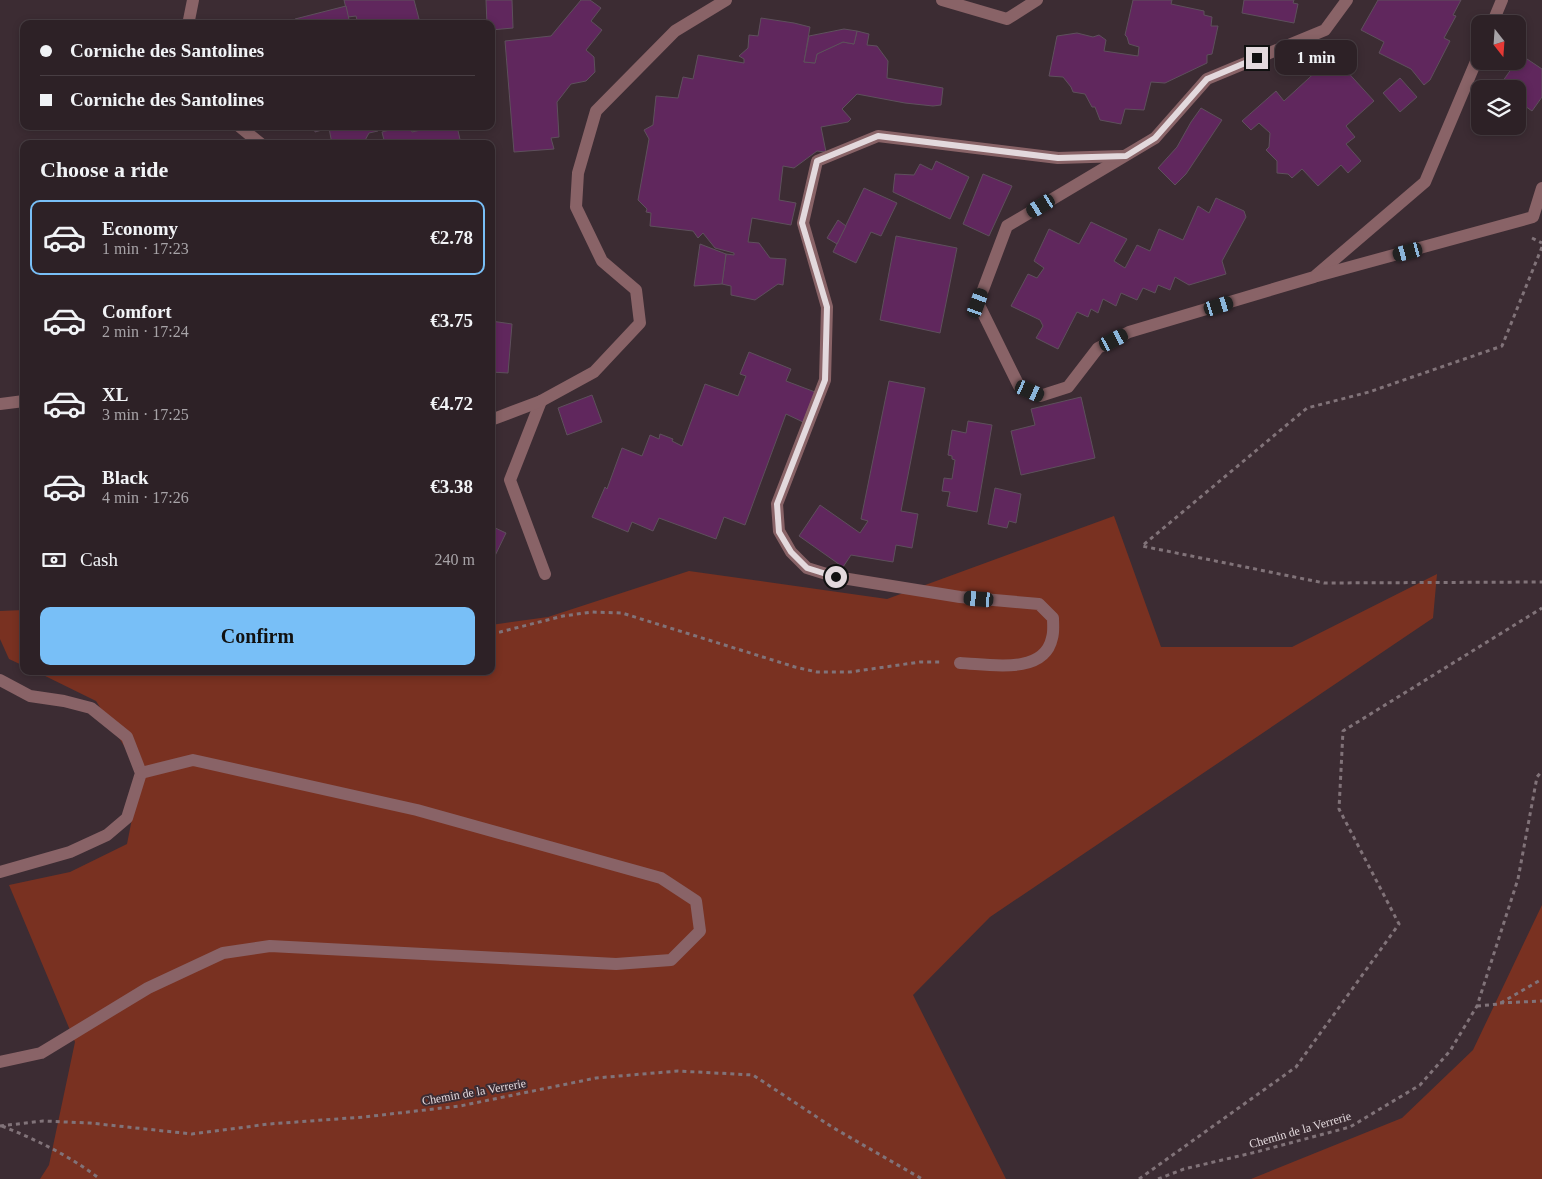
<!DOCTYPE html>
<meta charset="utf-8">
<style>
:root{--surface:#2d2126;--page:#392e32;--text:#f1f3f6;--muted:#a7a3a7;--line:#483e43;--accent:#78bff7}
body{margin:0;font-family:Georgia,serif;background:var(--page);color:var(--text);height:100vh;display:flex;flex-direction:column;font-size:19px;white-space:nowrap}
*{box-sizing:border-box;margin:0}
p{font-size:16px;color:var(--muted)}
.icon{flex:none;width:28px;height:28px;fill:none;stroke:currentColor;stroke-width:2;stroke-linecap:round;stroke-linejoin:round}
.map{position:relative;flex:1;overflow:hidden}
.side{position:absolute;left:20px;top:140px;width:475px;height:535px;display:flex;flex-direction:column;background:var(--surface);border-radius:10px;box-shadow:0 2px 8px #0003,0 0 0 1px var(--line)}
.side>*{flex:none}
.banner{position:absolute;left:20px;top:20px;width:475px;height:110px;border-radius:10px;box-shadow:0 2px 8px #0003,0 0 0 1px var(--line);display:grid;align-content:center;height:110px;padding:0 20px;background:var(--surface)}
.needle{width:32px;rotate:163deg}
.tools{position:absolute;left:1471px;top:15px;display:grid;gap:10px}
.tools a{display:grid;place-items:center;width:55px;height:55px;border-radius:10px;background:var(--surface);box-shadow:0 2px 8px #0003,0 0 0 1px var(--line);font-size:25px}
.end{position:absolute;width:22px;height:22px;margin:-11px;border:6px solid #e3d9dd;background:#111;box-shadow:0 0 0 2px #111}
.from{border-radius:50%}
.bubble{position:absolute;height:35px;border-radius:10px;background:var(--surface);box-shadow:0 2px 8px #0003,0 0 0 1px var(--line);font-size:16px;font-weight:700;line-height:35px;text-align:center}
.car{position:absolute;width:15px;height:30px;margin:-15px -8px;border-radius:6px;box-shadow:0 0 4px 1px #0007;background:linear-gradient(#222 24%,#8ab4d8 0 40%,#222 0 76%,#8ab4d8 0 86%,#222 0)}
.banner b{display:flex;align-items:center;gap:18px;height:48px;font-size:19px}
.banner b+b{border-top:1px solid var(--line)}
.banner i{width:12px;height:12px;background:var(--text)}
ul{padding:0;list-style:none}
li{display:flex;align-items:center;gap:15px;height:75px;margin:0 10px 8px;padding:0 10px;border:2px solid transparent;border-radius:10px}
li div{flex:1}
li b{display:block;font-size:19px}
li em{font-style:normal;font-weight:700}
li.on{border-color:var(--accent)}
li>.icon{width:45px;height:45px;stroke-width:1.5}
h2{padding:0 20px;font-size:22px;line-height:60px}
.pay{display:flex;align-items:center;gap:12px;height:55px;padding:0 20px;font-size:19px}
.pay p{margin-inline-start:auto}
.action{display:flex;gap:10px;margin-top:auto;padding:10px 20px}
.action a{flex:1;height:58px;border-radius:10px;background:var(--accent);color:#111;font-size:20px;font-weight:700;line-height:58px;text-align:center}
.map>svg:first-child{display:block}
.green{fill:#793121}
.building{fill:#60275d;stroke:#5e505c}
.lines{fill:none;stroke-linecap:round;stroke-linejoin:round}
.path{stroke:#817379;stroke-width:3;stroke-dasharray:4 4;stroke-linecap:butt}
.minor{stroke:#896367;stroke-width:12}
.route{stroke:#e3d9dd;stroke-width:6}
.labels{text-anchor:middle;stroke-width:4;stroke-linejoin:round;paint-order:stroke}
.street-label{font-size:12px;fill:#e3d9dd;stroke:#3c2c33}
</style>
<div class="map">
<svg width="1542" height="1179" viewBox="0 0 1542 1179">
<rect width="100%" height="100%" fill="#3c2c33"/>
<g class="green">
<path d="M 1114,516 L 1161,647 L 1292,647 L 1437,574 L 1433,618 L 990,917 L 913,995 L 1006,1179 L 40,1179 L 49,1165 L 75,1042 L 9,885 L 70,872 L 127,844 L 141,773 L 96,701 L 35,671 L 491,671 L 491,625 L 548,617 L 689,571 L 887,599 Z"/>
<path d="M 24,610 L 24,666 L 9,659 L 0,639 L 0,611 Z"/>
<path d="M 1542,905 L 1542,1179 L 1251,1179 L 1402,1118 L 1473,1050 Z"/>
</g>
<g class="building">
<path d="M 344,0 L 414,0 L 419,19 L 401,24 L 381,24 L 381,22 L 358,24 L 356,16 L 348,17 Z"/>
<path d="M 486,0 L 512,0 L 513,28 L 491,30 L 491,24 L 487,24 Z"/>
<path d="M 581,0 L 590,0 L 601,8 L 591,21 L 602,30 L 586,50 L 594,57 L 595,72 L 586,81 L 571,84 L 557,102 L 559,137 L 551,138 L 554,149 L 514,152 L 505,41 L 551,36 Z"/>
<path d="M 1133,0 L 1172,0 L 1171,4 L 1204,11 L 1204,15 L 1212,17 L 1211,26 L 1218,26 L 1212,54 L 1207,55 L 1207,63 L 1165,83 L 1151,82 L 1144,110 L 1125,109 L 1121,124 L 1100,120 L 1095,107 L 1092,107 L 1085,94 L 1073,92 L 1071,87 L 1063,77 L 1049,76 L 1057,36 L 1077,33 L 1093,37 L 1099,35 L 1106,40 L 1104,51 L 1138,56 L 1139,47 L 1129,44 L 1127,37 L 1125,35 Z"/>
<path d="M 1244,0 L 1294,0 L 1293,3 L 1298,4 L 1294,23 L 1242,13 Z"/>
<path d="M 1378,0 L 1461,0 L 1453,15 L 1456,16 L 1444,38 L 1450,41 L 1430,80 L 1424,85 L 1411,69 L 1379,53 L 1384,42 L 1361,30 Z"/>
<path d="M 346,6 L 350,24 L 296,24 L 295,19 Z"/>
<path d="M 761,18 L 794,23 L 810,27 L 804,62 L 815,63 L 817,54 L 843,42 L 854,44 L 857,31 L 869,34 L 867,45 L 877,46 L 888,61 L 887,78 L 943,88 L 941,105 L 933,106 L 905,103 L 857,94 L 842,109 L 851,119 L 848,122 L 821,127 L 826,152 L 817,151 L 794,168 L 783,166 L 779,200 L 796,203 L 791,225 L 752,218 L 748,242 L 759,243 L 770,258 L 786,259 L 783,285 L 778,284 L 755,300 L 731,295 L 731,286 L 722,284 L 726,254 L 734,255 L 734,253 L 715,248 L 703,233 L 698,238 L 693,231 L 650,226 L 651,213 L 646,212 L 647,209 L 638,200 L 649,139 L 644,130 L 653,125 L 656,96 L 678,98 L 683,77 L 693,79 L 698,55 L 744,63 L 744,59 L 739,56 L 748,48 L 749,35 L 758,36 Z"/>
<path d="M 844,29 L 857,31 L 854,44 L 843,42 L 817,54 L 815,63 L 804,62 L 809,36 Z"/>
<path d="M 1521,55 L 1542,69 L 1542,97 L 1532,111 L 1518,101 L 1518,89 L 1498,88 Z"/>
<path d="M 1333,56 L 1374,101 L 1346,126 L 1355,137 L 1346,144 L 1361,161 L 1348,173 L 1341,165 L 1318,186 L 1302,169 L 1292,178 L 1288,174 L 1277,173 L 1277,161 L 1266,150 L 1269,147 L 1270,133 L 1259,123 L 1251,130 L 1242,121 L 1276,91 L 1284,101 Z"/>
<path d="M 1400,78 L 1417,97 L 1400,112 L 1383,93 Z"/>
<path d="M 1201,108 L 1222,120 L 1186,174 L 1175,185 L 1158,168 L 1177,147 L 1191,122 Z"/>
<path d="M 314,126 L 377,126 L 378,131 L 369,133 L 363,144 L 332,144 L 329,128 L 315,132 Z"/>
<path d="M 404,126 L 410,126 L 412,132 L 437,126 L 457,126 L 461,144 L 385,144 L 382,132 Z"/>
<path d="M 936,161 L 969,177 L 950,219 L 893,192 L 895,174 L 914,175 L 920,164 L 932,170 Z"/>
<path d="M 983,174 L 1012,186 L 989,236 L 963,224 Z"/>
<path d="M 864,188 L 897,203 L 881,236 L 871,232 L 856,263 L 833,252 Z"/>
<path d="M 1216,198 L 1244,211 L 1246,217 L 1222,261 L 1226,274 L 1189,285 L 1175,277 L 1170,290 L 1158,285 L 1155,293 L 1143,288 L 1137,300 L 1121,293 L 1116,306 L 1103,299 L 1098,313 L 1091,309 L 1088,317 L 1077,312 L 1058,349 L 1036,338 L 1043,326 L 1040,320 L 1011,306 L 1028,274 L 1037,278 L 1044,268 L 1034,261 L 1049,229 L 1079,244 L 1091,222 L 1127,239 L 1114,261 L 1125,268 L 1137,245 L 1150,251 L 1159,229 L 1183,240 L 1198,206 L 1209,213 Z"/>
<path d="M 838,220 L 846,226 L 837,244 L 827,238 Z"/>
<path d="M 896,236 L 957,248 L 940,333 L 880,320 Z"/>
<path d="M 700,244 L 726,254 L 722,284 L 694,286 Z"/>
<path d="M 491,321 L 512,324 L 508,373 L 491,372 Z"/>
<path d="M 749,352 L 791,369 L 786,381 L 815,392 L 803,422 L 786,414 L 745,525 L 724,517 L 716,539 L 659,518 L 653,531 L 632,522 L 628,532 L 592,517 L 605,487 L 607,489 L 622,448 L 642,456 L 650,435 L 659,439 L 660,434 L 673,439 L 672,441 L 682,446 L 705,384 L 738,396 L 746,376 L 740,374 Z"/>
<path d="M 889,381 L 925,388 L 901,511 L 918,514 L 912,548 L 896,545 L 893,562 L 851,555 L 843,567 L 799,536 L 820,505 L 860,533 L 868,521 L 861,519 Z"/>
<path d="M 592,395 L 602,422 L 567,435 L 558,408 Z"/>
<path d="M 1081,397 L 1095,458 L 1021,475 L 1011,431 L 1035,425 L 1031,409 Z"/>
<path d="M 968,421 L 992,425 L 977,512 L 947,506 L 950,492 L 942,491 L 944,478 L 952,479 L 955,460 L 952,459 L 952,456 L 948,455 L 952,430 L 966,433 Z"/>
<path d="M 995,488 L 1021,494 L 1016,523 L 1009,521 L 1007,528 L 988,524 Z"/>
<path d="M 491,526 L 506,533 L 491,564 Z"/>
</g>
<g class="lines">
<g class="path">
<path d="M 1532,238 L 1542,243"/>
<path d="M 1542,247 L 1502,346 L 1369,392 L 1307,408 L 1142,546 L 1324,583 L 1542,582"/>
<path d="M 491,633 L 500,632 L 563,616 L 592,612 L 622,613 L 795,667 L 817,672 L 850,672 L 920,662 L 942,662"/>
<path d="M 1500,1003 L 1542,1001"/>
<path d="M 1477,1006 L 1499,1004 L 1542,979"/>
<path d="M 0,1126 L 43,1121 L 90,1123 L 192,1134 L 269,1124 L 364,1117 L 460,1106 L 596,1078 L 678,1071 L 753,1075 L 832,1127 L 922,1179"/>
<path d="M 2,1126 C 37,1140 70,1156 100,1179"/>
<path d="M 1139,1179 L 1296,1067 L 1399,924 L 1339,809 L 1343,731 L 1542,608"/>
<path d="M 1158,1179 L 1184,1169 L 1256,1152 L 1350,1127 L 1420,1085 L 1450,1051 L 1477,1006 L 1518,879 L 1537,777 L 1542,771"/>
</g>
<g class="minor">
<path d="M 942,0 L 1007,19 L 1037,0"/>
<path d="M 1347,0 L 1325,30 L 1207,79 L 1155,138 L 1007,226 L 978,303 L 1019,386 L 1040,396 L 1068,387 L 1098,348 L 1129,332 L 1314,277 L 1425,182 L 1480,52"/>
<path d="M 190,24 L 189,20 L 193,0"/>
<path d="M 1492,24 L 1502,0"/>
<path d="M 239,126 L 261,144"/>
<path d="M 1317,276 L 1533,217 L 1542,188"/>
<path d="M 541,401 L 510,480 L 545,574"/>
<path d="M 0,404 L 24,401"/>
<path d="M 491,420 L 541,401 L 594,372 L 640,323 L 636,290 L 602,261 L 576,207 L 578,173 L 596,111 L 675,31 L 726,0"/>
<path d="M 960,663 C 988,664 1044,676 1052,638 C 1054,632 1053,624 1053,618 L 1039,604 L 960,597 L 836,577 L 807,568 L 791,552 L 779,531 L 777,504 L 825,380 L 827,307 L 803,223 L 817,161 L 878,136 L 1058,158 L 1123,156"/>
<path d="M 0,680 L 30,696 L 64,701 L 91,708 L 127,737 L 141,773 L 127,818 L 107,835 L 70,852 L 0,872"/>
<path d="M 0,1062 L 41,1053 L 148,988 L 223,953 L 270,946 L 616,964 L 671,960 L 700,931 L 696,901 L 661,878 L 417,810 L 193,760 L 141,773"/>
</g>
</g>
<g class="lines">
<path class="route" d="M 836,577 L 807,568 L 791,552 L 779,532 L 777,504 L 825,380 L 827,307 L 802,223 L 817,161 L 878,136 L 1058,158 L 1126,156 L 1155,138 L 1207,79 L 1257,58"/>
</g>
<g class="labels">
<g class="street-label">
<text transform="translate(474 1092) rotate(-10)" y="4">Chemin de la Verrerie</text>
<text transform="translate(1300 1130) rotate(-16)" y="4">Chemin de la Verrerie</text>
</g>
</g>
</svg>
<div class="tools">
<a><svg class="needle" viewBox="-14 -14 28 28"><path d="M0-13l5 13h-10z" fill="#e53935"/><path d="M0 13l5-13h-10z" fill="#a7a3a7"/></svg></a>
<a><svg class="icon" aria-label="layers" viewBox="0 0 24 24"><path d="M12 4l9 5-9 5-9-5zM3 14l9 5 9-5"/></svg></a>
</div>
<i class="end from" style="left:836px;top:577px"></i>
<i class="end" style="left:1257px;top:58px"></i>
<div class="bubble" style="left:1275px;top:40px;width:82px">1 min</div>
<i class="car" style="left:1041px;top:206px;rotate:239deg"></i>
<i class="car" style="left:1408px;top:252px;rotate:255deg"></i>
<i class="car" style="left:978px;top:303px;rotate:20deg"></i>
<i class="car" style="left:1219px;top:306px;rotate:73deg"></i>
<i class="car" style="left:1114px;top:340px;rotate:63deg"></i>
<i class="car" style="left:1030px;top:391px;rotate:114deg"></i>
<i class="car" style="left:979px;top:599px;rotate:275deg"></i>
<div class="banner">
<b><i class="from"></i>Corniche des Santolines</b>
<b><i></i>Corniche des Santolines</b>
</div>
<section class="side">
<h2>Choose a ride</h2>
<ul>
<li class="on"><svg class="icon" aria-label="car" viewBox="0 0 24 24"><path d="M5 17H2v-5l4-1 3-4h7l3 4 3 1v5h-3M9 17h6M6 11h13"/><circle cx="7" cy="17" r="2"/><circle cx="17" cy="17" r="2"/></svg><div><b>Economy</b><p>1 min · 17:23</p></div><em>€2.78</em></li>
<li><svg class="icon" aria-label="car" viewBox="0 0 24 24"><path d="M5 17H2v-5l4-1 3-4h7l3 4 3 1v5h-3M9 17h6M6 11h13"/><circle cx="7" cy="17" r="2"/><circle cx="17" cy="17" r="2"/></svg><div><b>Comfort</b><p>2 min · 17:24</p></div><em>€3.75</em></li>
<li><svg class="icon" aria-label="car" viewBox="0 0 24 24"><path d="M5 17H2v-5l4-1 3-4h7l3 4 3 1v5h-3M9 17h6M6 11h13"/><circle cx="7" cy="17" r="2"/><circle cx="17" cy="17" r="2"/></svg><div><b>XL</b><p>3 min · 17:25</p></div><em>€4.72</em></li>
<li><svg class="icon" aria-label="car" viewBox="0 0 24 24"><path d="M5 17H2v-5l4-1 3-4h7l3 4 3 1v5h-3M9 17h6M6 11h13"/><circle cx="7" cy="17" r="2"/><circle cx="17" cy="17" r="2"/></svg><div><b>Black</b><p>4 min · 17:26</p></div><em>€3.38</em></li>
</ul>
<div class="pay"><svg class="icon" aria-label="cash" viewBox="0 0 24 24"><path d="M3 7h18v10H3z"/><circle cx="12" cy="12" r="2"/></svg>Cash<p>240 m</p></div>
<div class="action"><a>Confirm</a></div>
</section>
</div>
